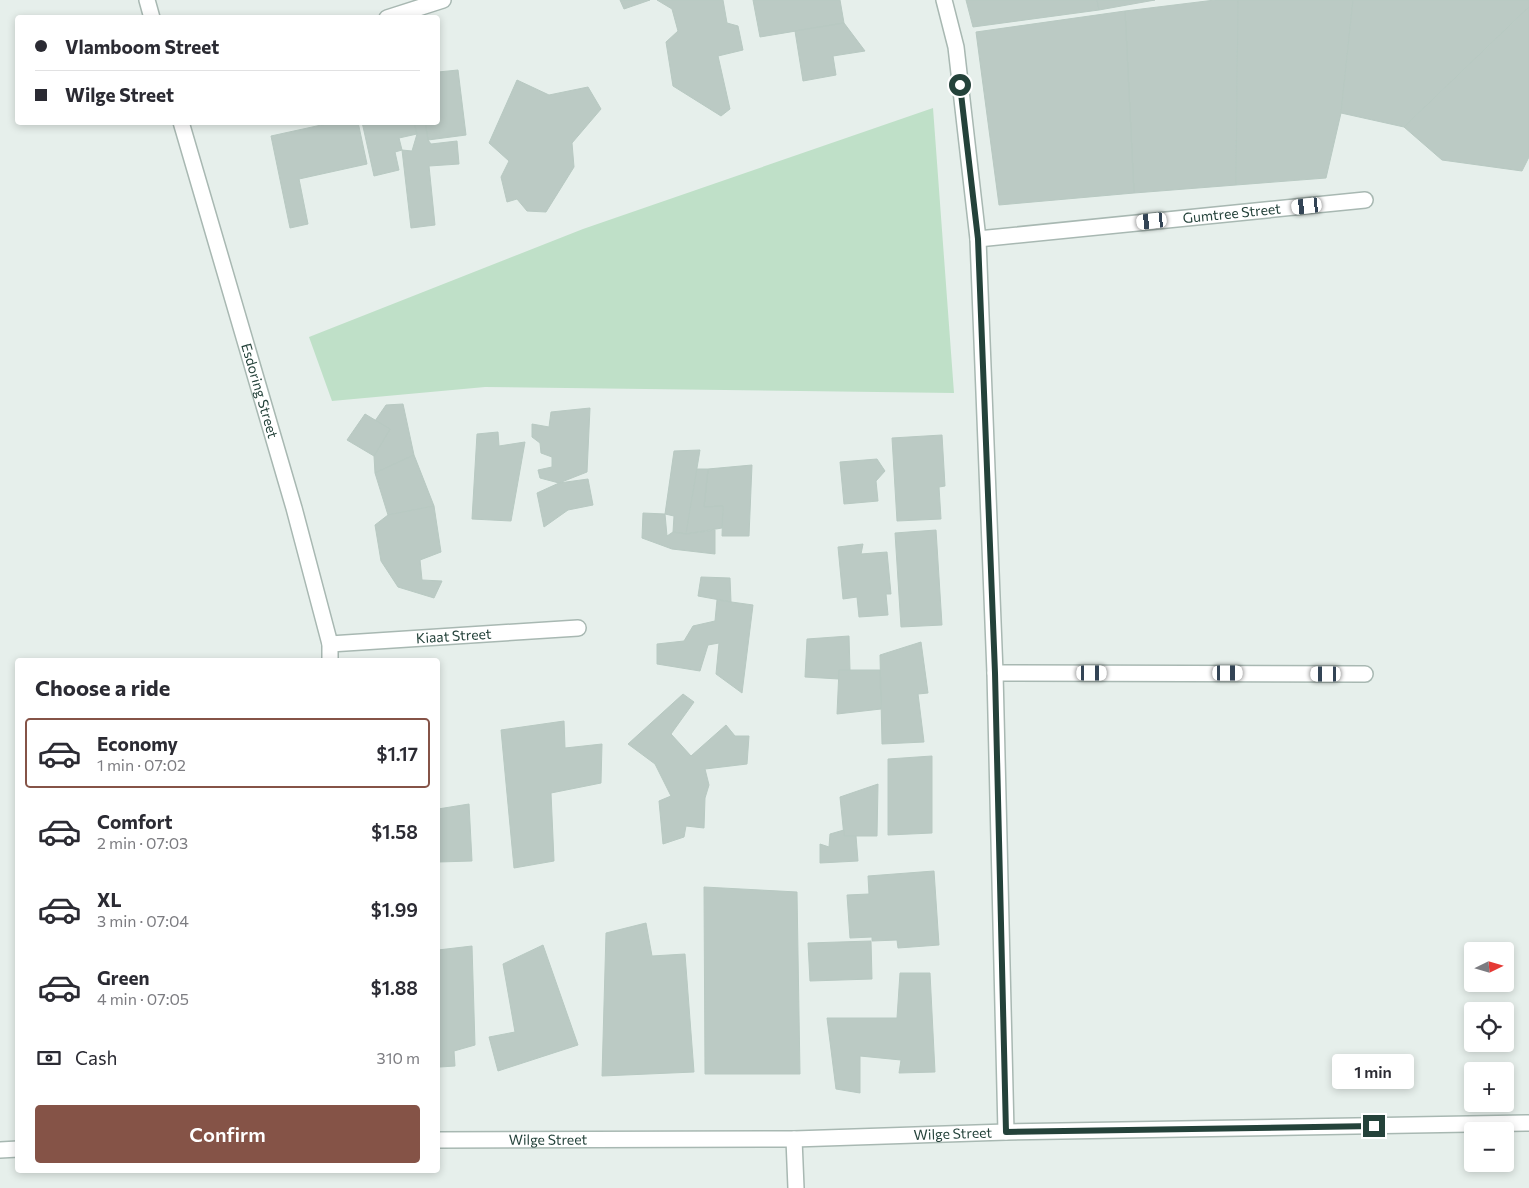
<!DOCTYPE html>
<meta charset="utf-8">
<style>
:root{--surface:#fff;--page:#f2f2f3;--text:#2b2b33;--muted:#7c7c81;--line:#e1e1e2;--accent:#855347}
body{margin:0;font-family:Commissioner,sans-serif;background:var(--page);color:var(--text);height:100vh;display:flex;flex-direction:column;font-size:19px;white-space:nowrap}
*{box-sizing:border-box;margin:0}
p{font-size:16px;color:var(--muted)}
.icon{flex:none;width:28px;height:28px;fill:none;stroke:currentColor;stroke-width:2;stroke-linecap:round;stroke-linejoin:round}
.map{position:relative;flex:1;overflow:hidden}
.panel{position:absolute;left:15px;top:658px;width:425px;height:515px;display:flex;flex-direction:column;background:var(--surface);border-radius:5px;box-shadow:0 2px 8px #0003}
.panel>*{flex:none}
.guide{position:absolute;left:15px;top:15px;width:425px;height:110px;border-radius:5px;box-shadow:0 2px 8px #0003;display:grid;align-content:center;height:110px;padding:0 20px;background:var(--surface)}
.needle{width:32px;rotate:85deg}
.fabs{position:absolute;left:1464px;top:942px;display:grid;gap:10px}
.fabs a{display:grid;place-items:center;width:50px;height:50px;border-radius:5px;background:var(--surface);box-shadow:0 2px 8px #0003;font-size:25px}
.end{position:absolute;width:22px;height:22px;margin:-11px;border:6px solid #24423a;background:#fff;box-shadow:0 0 0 2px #fff}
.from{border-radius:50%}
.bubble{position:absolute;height:35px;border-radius:5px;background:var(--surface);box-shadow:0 2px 8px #0003;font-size:16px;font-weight:600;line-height:35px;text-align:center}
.car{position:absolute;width:15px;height:30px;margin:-15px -8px;border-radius:6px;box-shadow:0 0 4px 1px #0007;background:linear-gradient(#fff 24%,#345 0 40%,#fff 0 76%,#345 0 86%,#fff 0)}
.guide b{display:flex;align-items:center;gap:18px;height:48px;font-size:19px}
.guide b+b{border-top:1px solid var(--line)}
.guide i{width:12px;height:12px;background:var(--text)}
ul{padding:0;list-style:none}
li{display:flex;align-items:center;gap:15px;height:70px;margin:0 10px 8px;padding:0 10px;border:2px solid transparent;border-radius:5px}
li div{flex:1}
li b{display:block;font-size:19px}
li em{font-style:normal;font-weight:600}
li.current{border-color:var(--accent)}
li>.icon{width:45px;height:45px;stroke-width:1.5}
h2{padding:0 20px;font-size:22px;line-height:60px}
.pay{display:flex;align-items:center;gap:12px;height:55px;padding:0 20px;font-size:19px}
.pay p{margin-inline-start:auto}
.action{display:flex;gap:10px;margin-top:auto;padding:10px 20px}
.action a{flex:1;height:58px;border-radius:5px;background:var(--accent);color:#fff;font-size:20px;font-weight:600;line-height:58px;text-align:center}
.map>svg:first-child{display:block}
.green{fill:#bfe0c8}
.building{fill:#bbcac4;stroke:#b8c9c2}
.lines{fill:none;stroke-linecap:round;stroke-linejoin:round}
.minor-casing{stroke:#a8b8b2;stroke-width:18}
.minor{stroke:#fff;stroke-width:15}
.route{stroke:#24423a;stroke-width:6}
.labels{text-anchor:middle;stroke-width:4;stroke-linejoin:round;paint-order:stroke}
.street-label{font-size:14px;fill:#24423a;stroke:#f7fbf9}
</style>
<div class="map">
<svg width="1529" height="1188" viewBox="0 0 1529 1188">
<rect width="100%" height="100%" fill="#e6efeb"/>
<path class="green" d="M 933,108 L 954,393 L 485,387 L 332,401 L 309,337 L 583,229 Z"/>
<g class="building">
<path d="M 620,0 L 650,0 L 624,9 Z"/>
<path d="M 657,0 L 723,0 L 727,23 L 738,26 L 743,50 L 718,56 L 730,109 L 721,116 L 673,86 L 666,42 L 678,31 L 672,9 Z"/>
<path d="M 753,0 L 840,0 L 844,23 L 760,37 Z"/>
<path d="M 966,0 L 1097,0 L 1099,10 L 973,27 Z"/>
<path d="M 1097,0 L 1155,0 L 1099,10 Z"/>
<path d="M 1215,0 L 1238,0 L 1236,185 L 1134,193 L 1125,11 Z"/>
<path d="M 1238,0 L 1353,0 L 1341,113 L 1326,178 L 1236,185 Z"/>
<path d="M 1353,0 L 1529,0 L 1529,7 L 1404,127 L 1341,113 Z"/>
<path d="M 1529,7 L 1529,157 L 1522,171 L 1442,160 L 1404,127 Z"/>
<path d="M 1125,11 L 1134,193 L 999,205 L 976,32 Z"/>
<path d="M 844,23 L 865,51 L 833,56 L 836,75 L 803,81 L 795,31 Z"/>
<path d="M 458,70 L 466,135 L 428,140 L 425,122 L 438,122 L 438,72 Z"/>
<path d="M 517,80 L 549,95 L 588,87 L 601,109 L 572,143 L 574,167 L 546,212 L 527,211 L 517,199 L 507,202 L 501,177 L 509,161 L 489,143 Z"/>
<path d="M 335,122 L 358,122 L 367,164 L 299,179 L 308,224 L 290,228 L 271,136 Z"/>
<path d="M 362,122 L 414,122 L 417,134 L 399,138 L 402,150 L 395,152 L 399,170 L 374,176 Z"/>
<path d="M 414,122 L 425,122 L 428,140 L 431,144 L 457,141 L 459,164 L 429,166 L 435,225 L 411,228 L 402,150 L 412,151 L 417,134 Z"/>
<path d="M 403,404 L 414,455 L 375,473 L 374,456 L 390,429 L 375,421 L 386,405 Z"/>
<path d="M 590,408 L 587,472 L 559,483 L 540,478 L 538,470 L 552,467 L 552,457 L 541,453 L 540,443 L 532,437 L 532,424 L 549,427 L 551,412 Z"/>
<path d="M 365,414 L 390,429 L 374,456 L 347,440 Z"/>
<path d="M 498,432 L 499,446 L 525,442 L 511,521 L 472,519 L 477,434 Z"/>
<path d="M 942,435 L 945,486 L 939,487 L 941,519 L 897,521 L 892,438 Z"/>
<path d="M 700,450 L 686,534 L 673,532 L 674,516 L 665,514 L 674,451 Z"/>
<path d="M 414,455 L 434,506 L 388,515 L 375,473 Z"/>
<path d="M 877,459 L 885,471 L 876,481 L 878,501 L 844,504 L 840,462 Z"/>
<path d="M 752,465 L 749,536 L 722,536 L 723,506 L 704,507 L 708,469 Z"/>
<path d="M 697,469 L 708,469 L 704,507 L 723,506 L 722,528 L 686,534 Z"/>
<path d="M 588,479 L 593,505 L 568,510 L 544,527 L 537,493 L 559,483 Z"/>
<path d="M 434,506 L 441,552 L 420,560 L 422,580 L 442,581 L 434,598 L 398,587 L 381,561 L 375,525 L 388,515 Z"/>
<path d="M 643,513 L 665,514 L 667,536 L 673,532 L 686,534 L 715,530 L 715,554 L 672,549 L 642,538 Z"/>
<path d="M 936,530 L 942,625 L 901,627 L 895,533 Z"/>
<path d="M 863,544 L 861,554 L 887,552 L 891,594 L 886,594 L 888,615 L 859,617 L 857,597 L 843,599 L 838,547 Z"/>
<path d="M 701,577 L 730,578 L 731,602 L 698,596 Z"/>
<path d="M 717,600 L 753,605 L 742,693 L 716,674 L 719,643 L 708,645 L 700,671 L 657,664 L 657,644 L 684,641 L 693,626 L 715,621 Z"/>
<path d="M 849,636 L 850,670 L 839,670 L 839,679 L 805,677 L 807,639 Z"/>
<path d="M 921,642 L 928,693 L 918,694 L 924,742 L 882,744 L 880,655 Z"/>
<path d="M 839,670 L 880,670 L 881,709 L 837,714 Z"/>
<path d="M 683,694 L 694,702 L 671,734 L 691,756 L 726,725 L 735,736 L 749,736 L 747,764 L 705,769 L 709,785 L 705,798 L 704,828 L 686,826 L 684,837 L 663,844 L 659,801 L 671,796 L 655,764 L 628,744 Z"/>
<path d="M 564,721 L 565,748 L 602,744 L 601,783 L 551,793 L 554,861 L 514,868 L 501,730 Z"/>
<path d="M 932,756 L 932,833 L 888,835 L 888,759 Z"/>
<path d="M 878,784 L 877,836 L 844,836 L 840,797 Z"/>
<path d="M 469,804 L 472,861 L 438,862 L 438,809 Z"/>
<path d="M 844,830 L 844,836 L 856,836 L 858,861 L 820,863 L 820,844 L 829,847 L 830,834 Z"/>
<path d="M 934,871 L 939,945 L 898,948 L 897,940 L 872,941 L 872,937 L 850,938 L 847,895 L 869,894 L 868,876 Z"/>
<path d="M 704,887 L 797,892 L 800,1074 L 705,1074 Z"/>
<path d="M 646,923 L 652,956 L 685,954 L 694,1072 L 602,1076 L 606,933 Z"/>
<path d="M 871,941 L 872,979 L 810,981 L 808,943 Z"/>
<path d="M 543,945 L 578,1045 L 498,1071 L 489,1037 L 515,1032 L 503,964 Z"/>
<path d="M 472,946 L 475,1045 L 454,1051 L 455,1066 L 440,1067 L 438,1049 L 438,950 Z"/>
<path d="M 900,973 L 930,973 L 935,1072 L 899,1073 L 901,1060 L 860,1056 L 860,1093 L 836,1089 L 827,1018 L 897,1018 Z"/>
</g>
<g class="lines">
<g class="minor-casing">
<g id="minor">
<path d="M 147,0 L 152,18"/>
<path d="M 944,0 L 956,47 L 978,239 L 995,673 L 1006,1132"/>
<path d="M 387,18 L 443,0"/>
<path id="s1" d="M 181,122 L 294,508 L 330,644 L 330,660"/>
<path id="s2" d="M 978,239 L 1365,200"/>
<path id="s3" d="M 330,644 L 578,628"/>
<path d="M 995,673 L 1365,674"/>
<path d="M 794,1139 L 796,1188"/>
<path id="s4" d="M 438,1140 L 794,1139 L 1006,1132 L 1529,1123"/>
<path d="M 0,1150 L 18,1149"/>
</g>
</g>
<use href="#minor" class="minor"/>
</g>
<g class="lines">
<path class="route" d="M 960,85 L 978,239 L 995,673 L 1006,1132 L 1374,1126"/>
</g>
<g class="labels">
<g class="street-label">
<text dy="5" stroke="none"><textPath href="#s2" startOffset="255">Gumtree Street</textPath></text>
<text dy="5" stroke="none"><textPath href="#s1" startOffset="280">Esdoring Street</textPath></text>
<text dy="5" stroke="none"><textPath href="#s3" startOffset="124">Kiaat Street</textPath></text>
<text dy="5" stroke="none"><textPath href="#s4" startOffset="515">Wilge Street</textPath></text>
<text dy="5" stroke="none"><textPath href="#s4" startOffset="110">Wilge Street</textPath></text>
</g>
</g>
</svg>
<div class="fabs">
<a><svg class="needle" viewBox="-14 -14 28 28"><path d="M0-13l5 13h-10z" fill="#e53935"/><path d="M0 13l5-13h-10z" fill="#7c7c81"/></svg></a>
<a><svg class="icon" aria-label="locate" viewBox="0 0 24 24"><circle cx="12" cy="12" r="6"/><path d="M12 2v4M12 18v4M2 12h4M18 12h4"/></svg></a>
<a>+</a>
<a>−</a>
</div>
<i class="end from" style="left:960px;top:85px"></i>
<i class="end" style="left:1374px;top:1126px"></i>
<div class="bubble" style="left:1332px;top:1054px;width:82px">1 min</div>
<i class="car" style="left:1307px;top:206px;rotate:264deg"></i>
<i class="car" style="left:1152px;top:221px;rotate:264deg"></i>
<i class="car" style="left:1092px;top:673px;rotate:90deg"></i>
<i class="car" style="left:1228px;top:673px;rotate:90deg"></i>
<i class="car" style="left:1326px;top:674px;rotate:270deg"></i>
<div class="guide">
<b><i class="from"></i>Vlamboom Street</b>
<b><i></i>Wilge Street</b>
</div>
<section class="panel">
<h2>Choose a ride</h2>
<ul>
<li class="current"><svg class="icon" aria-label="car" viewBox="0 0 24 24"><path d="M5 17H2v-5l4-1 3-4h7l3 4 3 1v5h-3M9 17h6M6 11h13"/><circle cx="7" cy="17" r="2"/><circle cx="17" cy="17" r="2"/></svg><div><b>Economy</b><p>1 min · 07:02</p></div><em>$1.17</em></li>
<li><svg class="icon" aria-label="car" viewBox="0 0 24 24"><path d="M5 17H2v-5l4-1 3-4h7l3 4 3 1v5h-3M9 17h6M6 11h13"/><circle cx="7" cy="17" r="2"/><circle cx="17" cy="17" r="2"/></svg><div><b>Comfort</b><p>2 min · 07:03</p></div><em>$1.58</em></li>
<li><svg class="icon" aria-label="car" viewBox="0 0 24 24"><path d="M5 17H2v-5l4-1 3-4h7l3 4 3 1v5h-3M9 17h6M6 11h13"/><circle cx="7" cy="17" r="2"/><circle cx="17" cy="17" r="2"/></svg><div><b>XL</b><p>3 min · 07:04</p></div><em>$1.99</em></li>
<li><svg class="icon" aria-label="car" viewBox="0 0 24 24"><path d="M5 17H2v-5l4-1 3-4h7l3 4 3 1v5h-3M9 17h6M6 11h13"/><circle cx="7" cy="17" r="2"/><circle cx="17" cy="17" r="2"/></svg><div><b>Green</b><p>4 min · 07:05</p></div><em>$1.88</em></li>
</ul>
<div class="pay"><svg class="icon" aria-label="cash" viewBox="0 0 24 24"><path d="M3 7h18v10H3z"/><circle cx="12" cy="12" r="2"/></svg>Cash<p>310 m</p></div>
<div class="action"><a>Confirm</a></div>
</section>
</div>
